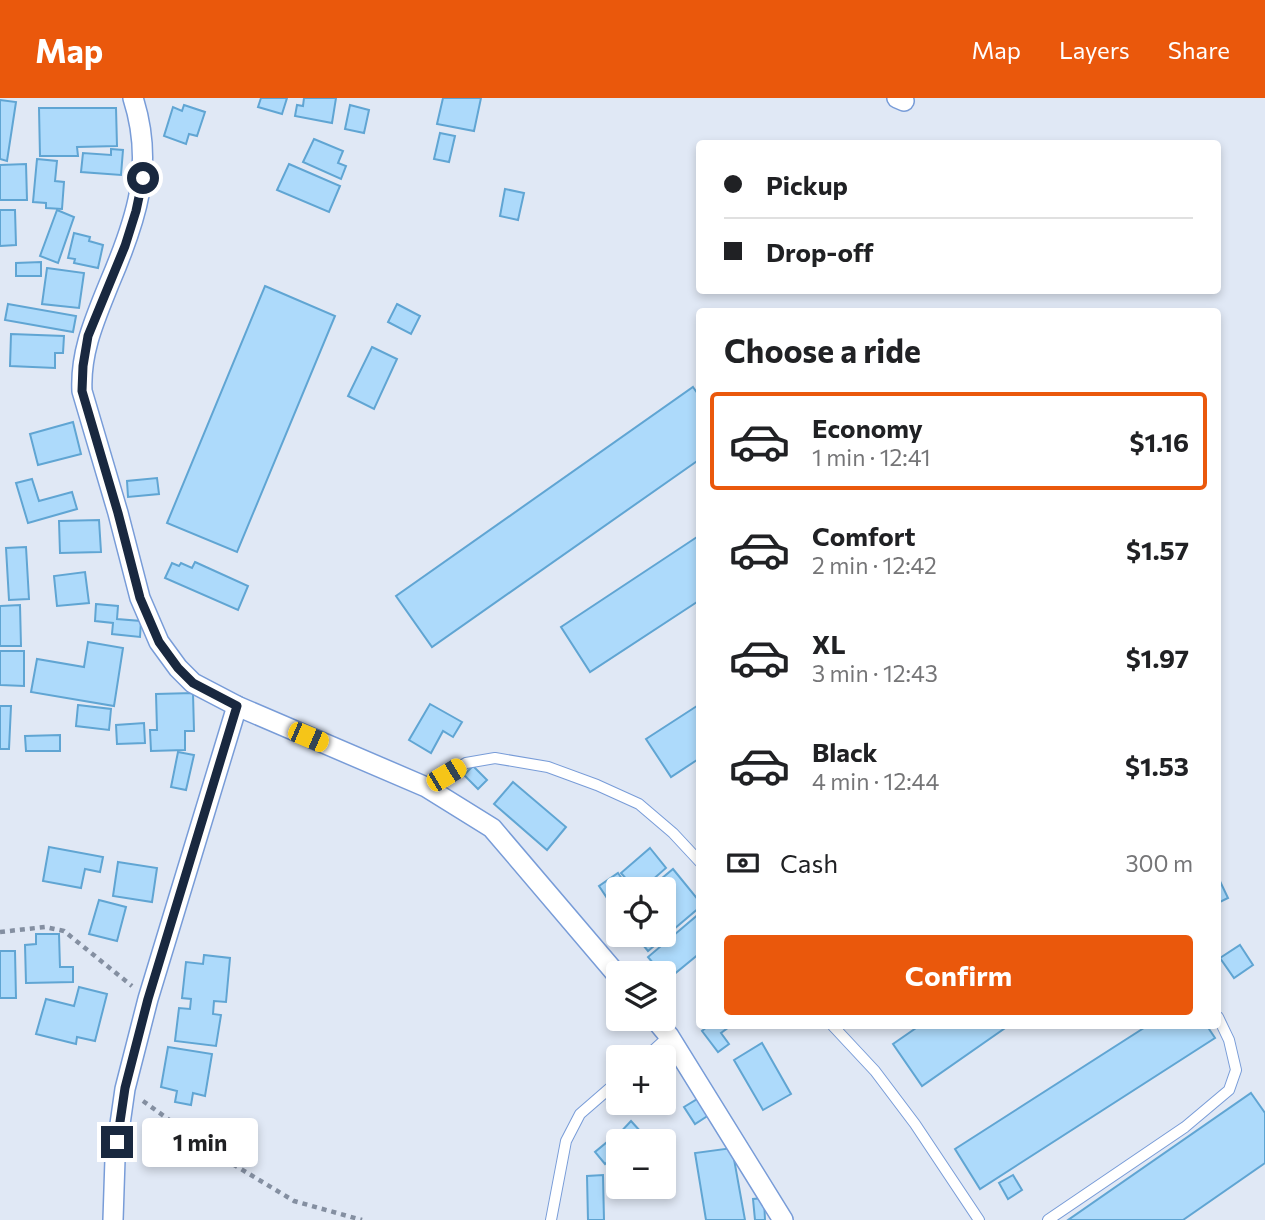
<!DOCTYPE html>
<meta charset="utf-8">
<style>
:root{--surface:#fff;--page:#f2f2f2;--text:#202124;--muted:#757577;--line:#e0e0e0;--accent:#ea580c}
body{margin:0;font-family:Commissioner,sans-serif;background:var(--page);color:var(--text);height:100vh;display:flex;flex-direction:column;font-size:26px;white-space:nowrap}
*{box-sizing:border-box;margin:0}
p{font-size:23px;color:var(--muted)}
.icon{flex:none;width:38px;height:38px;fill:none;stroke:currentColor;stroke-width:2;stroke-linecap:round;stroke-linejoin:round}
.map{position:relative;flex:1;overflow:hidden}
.drawer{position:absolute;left:696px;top:210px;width:525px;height:721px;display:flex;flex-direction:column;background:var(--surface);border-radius:7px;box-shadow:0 4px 10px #0003}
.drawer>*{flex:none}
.banner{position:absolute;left:696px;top:42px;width:525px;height:154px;border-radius:7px;box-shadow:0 4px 10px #0003;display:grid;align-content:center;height:154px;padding:0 28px;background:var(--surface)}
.buttons{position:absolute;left:606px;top:779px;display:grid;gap:14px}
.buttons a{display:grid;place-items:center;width:70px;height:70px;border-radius:7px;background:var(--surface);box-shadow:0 4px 10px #0003;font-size:35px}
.end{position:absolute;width:32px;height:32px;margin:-16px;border:9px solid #19283f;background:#fff;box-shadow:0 0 0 4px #fff}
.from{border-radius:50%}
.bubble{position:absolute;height:49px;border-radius:7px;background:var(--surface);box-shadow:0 4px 10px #0003;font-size:23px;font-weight:700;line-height:49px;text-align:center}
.car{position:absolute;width:21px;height:42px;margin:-21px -10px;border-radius:9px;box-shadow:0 0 5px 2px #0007;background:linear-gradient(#f5c518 24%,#345 0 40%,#f5c518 0 76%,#345 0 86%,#f5c518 0)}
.banner b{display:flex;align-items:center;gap:24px;height:66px;font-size:26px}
.banner b+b{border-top:2px solid var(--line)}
.banner i{width:18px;height:18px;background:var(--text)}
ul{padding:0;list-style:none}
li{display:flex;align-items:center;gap:21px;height:98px;margin:0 14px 10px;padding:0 14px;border:4px solid transparent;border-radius:7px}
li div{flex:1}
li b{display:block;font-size:26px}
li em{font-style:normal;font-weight:700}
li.on{border-color:var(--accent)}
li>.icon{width:63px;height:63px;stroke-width:1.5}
h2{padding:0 28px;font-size:32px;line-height:84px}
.pay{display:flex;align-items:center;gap:18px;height:77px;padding:0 28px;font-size:26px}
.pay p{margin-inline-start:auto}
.cta{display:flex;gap:14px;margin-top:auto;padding:14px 28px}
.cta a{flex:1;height:80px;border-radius:7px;background:var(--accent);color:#fff;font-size:28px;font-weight:700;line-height:80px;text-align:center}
header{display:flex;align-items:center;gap:42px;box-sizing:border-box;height:98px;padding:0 35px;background:var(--accent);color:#fff}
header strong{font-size:33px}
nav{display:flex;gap:38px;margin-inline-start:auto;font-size:24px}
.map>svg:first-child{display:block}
.building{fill:#addafb;stroke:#60a5d3;stroke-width:2}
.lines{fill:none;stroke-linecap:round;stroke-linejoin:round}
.service-casing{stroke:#789cd8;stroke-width:12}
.minor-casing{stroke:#789cd8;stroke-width:22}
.path{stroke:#848fa1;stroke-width:4.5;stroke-dasharray:5 5;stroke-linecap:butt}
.service{stroke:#fff;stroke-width:10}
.minor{stroke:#fff;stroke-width:19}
.route{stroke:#19283f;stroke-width:9}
</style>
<header>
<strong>Map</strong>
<nav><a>Map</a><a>Layers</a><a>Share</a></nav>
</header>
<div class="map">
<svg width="1265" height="1122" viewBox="0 0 1265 1122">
<rect width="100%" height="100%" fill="#e0e8f5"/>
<g class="building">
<path d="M 261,0 L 287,0 L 282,16 L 258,9 Z"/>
<path d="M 304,0 L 336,0 L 332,25 L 295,18 L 297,7 L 303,8 Z"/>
<path d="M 443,0 L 481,0 L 474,33 L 437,26 Z"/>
<path d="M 0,2 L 16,4 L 7,63 L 0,61 Z"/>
<path d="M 184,7 L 205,14 L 197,38 L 189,36 L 186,46 L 164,38 L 173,9 L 182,13 Z"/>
<path d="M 350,7 L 369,12 L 364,35 L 345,31 Z"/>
<path d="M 39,10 L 116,10 L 117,48 L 77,49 L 78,58 L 40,58 Z"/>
<path d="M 440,35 L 455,38 L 449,64 L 434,61 Z"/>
<path d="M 314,41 L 343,53 L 338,65 L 346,68 L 341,81 L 303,64 Z"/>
<path d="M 111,51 L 123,52 L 121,77 L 81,74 L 83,55 L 111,57 Z"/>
<path d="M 37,61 L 57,63 L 55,83 L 64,84 L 62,111 L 46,110 L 46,105 L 33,104 Z"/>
<path d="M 26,66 L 27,102 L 0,102 L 0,67 Z"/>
<path d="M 289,66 L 340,88 L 329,114 L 277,92 Z"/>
<path d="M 505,91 L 524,95 L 518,122 L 500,118 Z"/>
<path d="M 0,112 L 15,112 L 16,147 L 0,148 Z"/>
<path d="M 57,112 L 74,119 L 58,165 L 40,158 Z"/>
<path d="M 74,135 L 90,139 L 89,143 L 103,147 L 98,170 L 74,165 L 75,161 L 68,160 Z"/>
<path d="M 41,164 L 41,178 L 16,178 L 16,165 Z"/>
<path d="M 47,170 L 84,175 L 79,210 L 42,206 Z"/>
<path d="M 265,188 L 335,218 L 237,454 L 167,425 Z"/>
<path d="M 8,206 L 76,218 L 73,234 L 5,222 Z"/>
<path d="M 397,206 L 420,218 L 411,236 L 388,224 Z"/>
<path d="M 11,236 L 64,238 L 63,255 L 55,255 L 55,270 L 10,268 Z"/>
<path d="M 372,249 L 397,261 L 374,311 L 348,298 Z"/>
<path d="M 693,289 L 700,299 L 700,361 L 432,549 L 396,498 Z"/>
<path d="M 73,324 L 81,356 L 38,367 L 30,336 Z"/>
<path d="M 157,380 L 159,396 L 128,399 L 127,383 Z"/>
<path d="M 32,381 L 39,403 L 72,394 L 77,411 L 28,425 L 16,385 Z"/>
<path d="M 99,422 L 101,454 L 60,455 L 59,423 Z"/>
<path d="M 700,437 L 700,502 L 590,574 L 561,529 Z"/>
<path d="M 26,449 L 29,501 L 9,502 L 6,450 Z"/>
<path d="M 195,464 L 248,488 L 238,512 L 165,480 L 172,465 L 179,468 L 181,465 L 192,470 Z"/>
<path d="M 85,474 L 89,505 L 57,508 L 54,478 Z"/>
<path d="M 96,506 L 118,508 L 117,521 L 141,523 L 140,539 L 112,536 L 113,525 L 95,523 Z"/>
<path d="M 20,507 L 21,548 L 0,548 L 0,508 Z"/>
<path d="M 88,544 L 123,550 L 114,608 L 31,594 L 37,561 L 84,569 Z"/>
<path d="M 0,553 L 24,553 L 24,588 L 0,587 Z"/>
<path d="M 193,595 L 194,633 L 185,633 L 185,652 L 151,653 L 150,632 L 157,632 L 156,596 Z"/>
<path d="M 430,606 L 462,624 L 453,639 L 443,633 L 431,655 L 409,642 Z"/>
<path d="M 700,606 L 700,660 L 671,679 L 646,641 Z"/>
<path d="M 78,607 L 111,611 L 109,632 L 76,628 Z"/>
<path d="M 0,608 L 11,608 L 9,651 L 0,651 Z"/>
<path d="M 144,625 L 145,645 L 117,646 L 116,627 Z"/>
<path d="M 60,637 L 60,653 L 26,653 L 25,638 Z"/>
<path d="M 178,654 L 194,657 L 186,692 L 171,689 Z"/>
<path d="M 473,668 L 487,682 L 478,691 L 464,677 Z"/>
<path d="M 513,684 L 566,729 L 547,752 L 494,706 Z"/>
<path d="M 49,749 L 103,759 L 100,774 L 85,771 L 81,790 L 43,783 Z"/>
<path d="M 650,750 L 666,770 L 642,791 L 635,791 L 621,775 Z"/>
<path d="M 118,764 L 157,770 L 152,804 L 113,798 Z"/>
<path d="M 673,771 L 700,804 L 700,809 L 648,853 L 634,836 L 663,836 L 663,791 L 649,791 Z"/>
<path d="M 618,775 L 629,791 L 618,791 L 618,810 L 615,812 L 599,788 Z"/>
<path d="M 1218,779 L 1228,800 L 1218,805 Z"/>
<path d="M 99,802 L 126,809 L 117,843 L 89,836 Z"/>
<path d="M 700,815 L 700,855 L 667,882 L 648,859 Z"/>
<path d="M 36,836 L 59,836 L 60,869 L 73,869 L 73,884 L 26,885 L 25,847 L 36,846 Z"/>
<path d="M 1240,847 L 1253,867 L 1234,880 L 1220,860 Z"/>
<path d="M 0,853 L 15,853 L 16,900 L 0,900 Z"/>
<path d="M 204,857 L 230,860 L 226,904 L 214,903 L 213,916 L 221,917 L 216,948 L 175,943 L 179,910 L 190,911 L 191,901 L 182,900 L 186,864 L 203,866 Z"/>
<path d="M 79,889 L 107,896 L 95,943 L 77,939 L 76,946 L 36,936 L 46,901 L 74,908 Z"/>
<path d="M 708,928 L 729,929 L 721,935 L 729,946 L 718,954 L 702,933 Z"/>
<path d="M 919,928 L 1008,928 L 922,988 L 893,946 Z"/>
<path d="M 1147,928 L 1207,928 L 1215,940 L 980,1091 L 955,1051 Z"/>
<path d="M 762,945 L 791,996 L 763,1012 L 734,962 Z"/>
<path d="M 168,949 L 212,956 L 205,998 L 193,995 L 191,1007 L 175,1004 L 177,993 L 161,989 Z"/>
<path d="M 1251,995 L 1265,1015 L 1265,1065 L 1183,1122 L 1068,1122 Z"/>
<path d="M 699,1000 L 709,1017 L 695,1026 L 684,1009 Z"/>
<path d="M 631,1023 L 641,1034 L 632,1043 L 620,1043 L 616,1039 Z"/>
<path d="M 612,1040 L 618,1047 L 618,1055 L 605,1066 L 595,1054 Z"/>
<path d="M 167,1050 L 192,1052 L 191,1066 L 166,1064 Z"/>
<path d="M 732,1050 L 745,1122 L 706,1122 L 695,1055 Z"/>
<path d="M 603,1077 L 604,1122 L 588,1122 L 587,1078 Z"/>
<path d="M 1013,1077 L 1022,1092 L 1008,1101 L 999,1085 Z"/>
<path d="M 764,1100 L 765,1122 L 755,1122 L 753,1101 Z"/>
</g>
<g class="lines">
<g class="service-casing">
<g id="service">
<path d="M 426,689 L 466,665 L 495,660 L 548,669 L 597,687 L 639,706 L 673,735 L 700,764"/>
<path d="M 833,928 L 875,973 L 915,1026 L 979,1122"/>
<path d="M 646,959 L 669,938"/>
<path d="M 551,1122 L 566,1043 L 580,1016 L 618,983"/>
<path d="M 1048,1122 L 1185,1029 L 1229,992 L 1236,972 L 1229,942 L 1218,919"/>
</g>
</g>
<g class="minor-casing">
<g id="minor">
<path d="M 133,0 C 155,68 136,123 109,186 C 95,221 80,254 82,293 L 118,415 L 140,500 L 159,544 L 178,570 L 193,585 L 237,608 L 426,689 L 492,730 L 618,878"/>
<path d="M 897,0 L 904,3"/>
<path d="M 654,920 L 669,938 L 783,1122"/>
<path d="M 113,1122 L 115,1061 L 125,991 L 148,901 L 237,608"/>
</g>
</g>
<g class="path">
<path d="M 0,834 L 45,829 L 64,833 L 132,888"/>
<path d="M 143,1003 L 221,1059 L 294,1103 L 362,1122"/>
</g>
<use href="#service" class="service"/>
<use href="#minor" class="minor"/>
</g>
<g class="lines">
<path class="route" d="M 117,1044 L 125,990 L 148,901 L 237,608 L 193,585 L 178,570 L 159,544 L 140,500 L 118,415 L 82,293 L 83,268 L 88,238 L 125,148 L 136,113 L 143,80"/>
</g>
</svg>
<div class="buttons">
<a><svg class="icon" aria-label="locate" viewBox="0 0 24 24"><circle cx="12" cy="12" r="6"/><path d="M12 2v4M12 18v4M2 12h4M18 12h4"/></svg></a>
<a><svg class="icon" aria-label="layers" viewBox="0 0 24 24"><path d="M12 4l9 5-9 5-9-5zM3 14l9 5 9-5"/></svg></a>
<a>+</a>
<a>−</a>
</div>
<i class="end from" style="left:143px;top:80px"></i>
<i class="end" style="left:117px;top:1044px"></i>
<div class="bubble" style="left:142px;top:1020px;width:116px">1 min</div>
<i class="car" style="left:308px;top:639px;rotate:113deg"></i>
<i class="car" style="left:446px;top:677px;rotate:59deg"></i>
<div class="banner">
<b><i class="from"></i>Pickup</b>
<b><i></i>Drop-off</b>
</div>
<section class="drawer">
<h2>Choose a ride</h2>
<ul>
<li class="on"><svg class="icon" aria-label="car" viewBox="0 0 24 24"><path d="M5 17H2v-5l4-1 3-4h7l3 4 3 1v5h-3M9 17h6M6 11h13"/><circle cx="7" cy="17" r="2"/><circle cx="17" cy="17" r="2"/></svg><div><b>Economy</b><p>1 min · 12:41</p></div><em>$1.16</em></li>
<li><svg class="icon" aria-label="car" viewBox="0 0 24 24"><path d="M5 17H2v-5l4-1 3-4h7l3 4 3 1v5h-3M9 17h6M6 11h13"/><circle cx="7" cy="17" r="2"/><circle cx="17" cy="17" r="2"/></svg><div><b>Comfort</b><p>2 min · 12:42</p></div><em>$1.57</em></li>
<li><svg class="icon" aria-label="car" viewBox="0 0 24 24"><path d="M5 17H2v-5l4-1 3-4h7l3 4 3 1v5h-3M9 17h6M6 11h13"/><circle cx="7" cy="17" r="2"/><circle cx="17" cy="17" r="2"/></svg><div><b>XL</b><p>3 min · 12:43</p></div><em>$1.97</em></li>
<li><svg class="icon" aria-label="car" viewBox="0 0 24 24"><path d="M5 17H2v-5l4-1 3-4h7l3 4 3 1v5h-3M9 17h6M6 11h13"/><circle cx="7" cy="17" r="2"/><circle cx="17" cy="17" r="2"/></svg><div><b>Black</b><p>4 min · 12:44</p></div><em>$1.53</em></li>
</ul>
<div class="pay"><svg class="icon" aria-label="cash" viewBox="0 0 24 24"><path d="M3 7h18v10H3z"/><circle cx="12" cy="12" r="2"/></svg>Cash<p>300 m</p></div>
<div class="cta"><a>Confirm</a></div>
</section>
</div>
